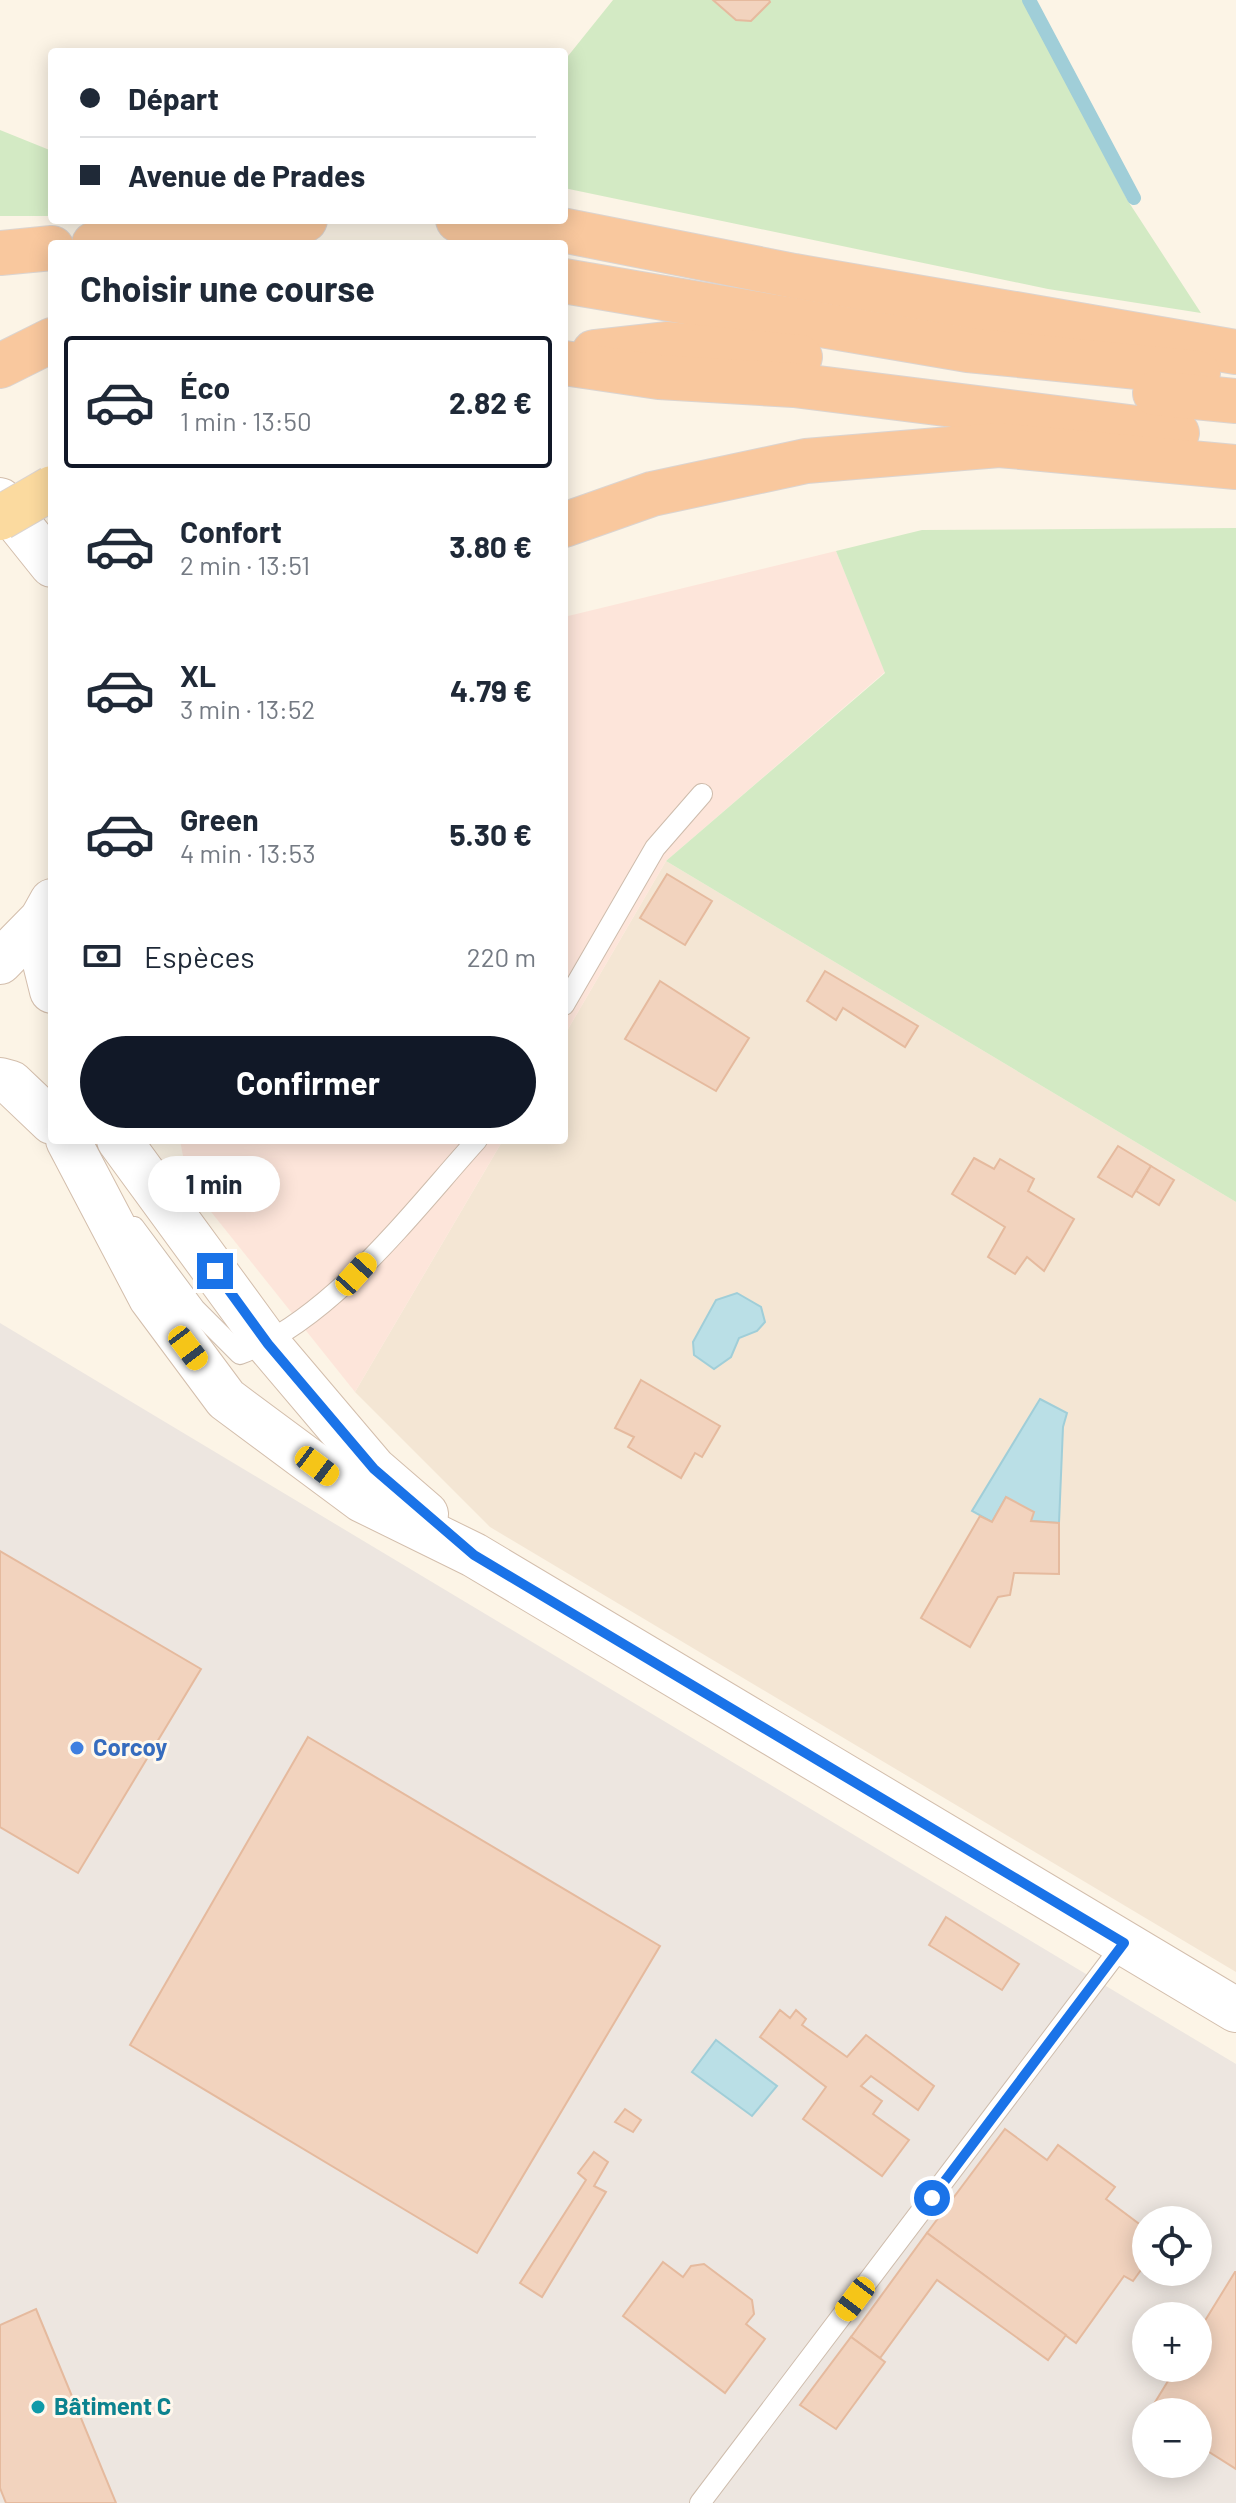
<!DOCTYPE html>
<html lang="fr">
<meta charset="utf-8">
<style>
:root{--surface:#fff;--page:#f6f6f7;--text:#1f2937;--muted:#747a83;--line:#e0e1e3;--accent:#111827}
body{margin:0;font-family:Barlow,sans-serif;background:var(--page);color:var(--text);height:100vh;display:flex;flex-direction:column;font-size:30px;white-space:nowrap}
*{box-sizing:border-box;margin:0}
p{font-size:26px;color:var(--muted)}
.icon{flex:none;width:44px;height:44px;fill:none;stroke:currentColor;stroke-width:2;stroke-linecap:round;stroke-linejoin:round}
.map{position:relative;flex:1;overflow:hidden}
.drawer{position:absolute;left:48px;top:240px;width:520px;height:904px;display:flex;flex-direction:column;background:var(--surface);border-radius:8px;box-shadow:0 4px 20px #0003}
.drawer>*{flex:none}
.top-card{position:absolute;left:48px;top:48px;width:520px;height:176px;border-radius:8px;box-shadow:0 4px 20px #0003;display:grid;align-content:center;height:176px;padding:0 32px;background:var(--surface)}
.controls{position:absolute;left:1132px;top:2206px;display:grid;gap:16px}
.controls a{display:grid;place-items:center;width:80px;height:80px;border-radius:50%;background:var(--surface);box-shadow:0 4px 20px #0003;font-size:40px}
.end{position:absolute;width:36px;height:36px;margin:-18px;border:10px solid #1a73e8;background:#fff;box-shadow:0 0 0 4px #fff}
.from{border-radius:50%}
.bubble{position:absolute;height:56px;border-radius:28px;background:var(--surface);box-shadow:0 4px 20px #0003;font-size:26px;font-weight:700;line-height:56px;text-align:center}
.car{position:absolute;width:24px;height:48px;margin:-24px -12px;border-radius:10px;box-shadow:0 0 6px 2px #0007;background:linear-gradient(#f5c518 24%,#345 0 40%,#f5c518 0 76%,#345 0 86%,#f5c518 0)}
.top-card b{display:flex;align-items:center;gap:28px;height:76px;font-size:30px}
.top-card b+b{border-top:2px solid var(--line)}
.top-card i{width:20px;height:20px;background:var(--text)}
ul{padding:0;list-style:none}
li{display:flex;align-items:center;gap:24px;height:132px;margin:0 16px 12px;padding:0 16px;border:4px solid transparent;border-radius:8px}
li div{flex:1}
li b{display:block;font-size:30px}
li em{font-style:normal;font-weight:700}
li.active{border-color:var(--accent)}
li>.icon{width:72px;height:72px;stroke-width:1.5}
h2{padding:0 32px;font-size:36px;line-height:96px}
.pay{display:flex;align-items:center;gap:20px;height:88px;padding:0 32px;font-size:30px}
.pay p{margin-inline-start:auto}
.button{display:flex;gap:16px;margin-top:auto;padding:16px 32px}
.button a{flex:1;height:92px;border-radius:48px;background:var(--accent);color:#fff;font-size:32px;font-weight:700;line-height:92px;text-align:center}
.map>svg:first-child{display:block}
.residential{fill:#f4e6d4}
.commercial{fill:#fde5da}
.industrial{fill:#ede6e0;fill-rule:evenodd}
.green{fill:#d3eac4}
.water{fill:#badfe6;stroke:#a0ced8;stroke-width:2}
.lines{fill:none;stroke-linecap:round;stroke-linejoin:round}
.stream{stroke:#a0ced8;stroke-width:14}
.building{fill:#f2d3be;stroke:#e5ba9e;stroke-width:2}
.service-casing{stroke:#cebcac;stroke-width:22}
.secondary-casing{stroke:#d3beac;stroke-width:46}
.trunk-casing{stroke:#dbd4d0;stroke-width:46}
.service{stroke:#fff;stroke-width:20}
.secondary{stroke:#fff;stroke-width:44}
.trunk{stroke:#f9c89e;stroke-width:44}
.primary-bridge-casing{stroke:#dbd4d0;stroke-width:46;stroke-linecap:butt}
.primary-bridge{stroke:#fbda9f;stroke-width:44}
.route{stroke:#1a73e8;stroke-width:10}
.shop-dot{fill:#3f7fe0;stroke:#fff8ed;stroke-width:3}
.culture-dot{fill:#0f9aa8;stroke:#fff8ed;stroke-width:3}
.labels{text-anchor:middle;stroke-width:6;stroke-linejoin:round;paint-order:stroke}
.shop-label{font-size:24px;font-weight:bold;fill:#366cbe;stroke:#fff8ed;text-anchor:start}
.culture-label{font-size:24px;font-weight:bold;fill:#0d838f;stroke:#fff8ed;text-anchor:start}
</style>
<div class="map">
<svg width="1236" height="2503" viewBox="0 0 1236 2503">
<rect width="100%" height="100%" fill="#fcf4e6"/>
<path class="residential" d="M 666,861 L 1236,1202 L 1236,1972 L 490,1527 L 355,1392 L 503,1140 L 564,1140 L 564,1036 Z"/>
<g class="commercial">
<path d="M 836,551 L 885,672 L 666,861 L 564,1036 L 564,617 Z"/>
<path d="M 180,1140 L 503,1140 L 355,1392 L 188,1183 Z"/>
</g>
<path class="industrial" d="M 0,1323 L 1236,2064 L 1236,2503 L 0,2503 ZM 1146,2220 L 1198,2220 L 1198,2272 L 1146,2272 ZM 1146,2316 L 1198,2316 L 1198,2368 L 1146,2368 ZM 1146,2412 L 1198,2412 L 1198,2464 L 1146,2464 Z"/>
<g class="green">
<path d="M 613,0 L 1023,0 L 1128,201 L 1201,313 L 1048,289 L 564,188 L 564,61 Z"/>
<path d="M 0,130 L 52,151 L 52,216 L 0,216 Z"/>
<path d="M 1236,528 L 1236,1202 L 666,861 L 885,673 L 836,551 L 922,530 Z"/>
</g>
<g class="water">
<path d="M 737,1293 L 761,1307 L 765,1322 L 757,1331 L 739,1338 L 731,1357 L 714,1369 L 694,1355 L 693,1342 L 716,1300 Z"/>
<path d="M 1040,1399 L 1067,1413 L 1063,1427 L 1059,1523 L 1031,1521 L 1006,1497 L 992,1522 L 972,1511 Z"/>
<path d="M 716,2040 L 777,2086 L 752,2116 L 692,2072 Z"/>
</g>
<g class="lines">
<path class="stream" d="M 1029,0 L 1134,198"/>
</g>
<g class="building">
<path d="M 713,0 L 769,0 L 770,2 L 751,21 L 736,20 Z"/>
<path d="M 667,874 L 712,901 L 685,945 L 640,918 Z"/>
<path d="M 825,971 L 918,1026 L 905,1047 L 843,1008 L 836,1020 L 807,1001 Z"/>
<path d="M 660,981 L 749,1038 L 716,1091 L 625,1039 Z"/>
<path d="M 1118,1146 L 1151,1166 L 1132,1197 L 1098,1177 Z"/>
<path d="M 974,1158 L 994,1169 L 1000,1159 L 1034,1179 L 1028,1191 L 1074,1219 L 1044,1271 L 1027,1257 L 1015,1274 L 988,1257 L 1005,1227 L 952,1194 Z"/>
<path d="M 1151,1166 L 1174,1180 L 1159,1205 L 1136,1191 Z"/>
<path d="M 641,1380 L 720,1426 L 702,1457 L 695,1453 L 681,1478 L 628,1447 L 634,1437 L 615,1428 Z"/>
<path d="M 1006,1497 L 1034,1512 L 1031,1521 L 1059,1523 L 1059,1574 L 1014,1573 L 1010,1595 L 998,1597 L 970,1647 L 921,1618 L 980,1516 L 992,1522 Z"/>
<path d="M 0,1551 L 201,1669 L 78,1873 L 0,1827 Z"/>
<path d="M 308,1737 L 660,1946 L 477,2253 L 130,2045 Z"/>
<path d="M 946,1917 L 1019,1964 L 1002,1990 L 929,1945 Z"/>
<path d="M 780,2010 L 790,2018 L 796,2010 L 806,2019 L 802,2025 L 847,2057 L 866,2035 L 934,2086 L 918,2110 L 871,2076 L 861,2086 L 882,2101 L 873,2114 L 909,2140 L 882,2176 L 803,2119 L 826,2087 L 760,2037 Z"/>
<path d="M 625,2109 L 641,2120 L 633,2132 L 615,2122 Z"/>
<path d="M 1005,2129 L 1047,2160 L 1058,2145 L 1115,2187 L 1106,2199 L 1146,2229 L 1146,2263 L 1133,2281 L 1124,2276 L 1076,2343 L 927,2233 Z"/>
<path d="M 594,2152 L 608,2162 L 594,2186 L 606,2192 L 542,2297 L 520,2283 L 586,2180 L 578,2173 Z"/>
<path d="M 927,2233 L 1066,2335 L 1048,2360 L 937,2280 L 880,2358 L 851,2337 Z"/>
<path d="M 663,2262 L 683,2277 L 691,2266 L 704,2264 L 752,2300 L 754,2314 L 746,2324 L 765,2339 L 725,2393 L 623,2316 Z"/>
<path d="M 1235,2272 L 1236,2272 L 1236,2469 L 1198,2445 L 1198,2412 L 1149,2412 L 1176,2368 L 1198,2368 L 1198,2332 Z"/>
<path d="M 36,2309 L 116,2503 L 6,2503 L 0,2488 L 0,2325 Z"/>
<path d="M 851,2337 L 885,2362 L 836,2429 L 800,2405 Z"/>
</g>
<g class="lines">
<g class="service-casing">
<g id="service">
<path d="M 564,1005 L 655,848 L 702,794"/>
<path d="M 134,1227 L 195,1309 L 240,1354 C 332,1319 412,1212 477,1140"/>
<path d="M 700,2503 L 1124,1943"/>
</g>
</g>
<g class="secondary-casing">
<g id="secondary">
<path d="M 0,500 L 52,565"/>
<path d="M 42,919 L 45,963 L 52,991"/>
<path d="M 0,962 L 42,919 L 52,901"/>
<path d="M 0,1080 L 11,1083 L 52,1122"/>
<path d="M 68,1140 L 151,1298 L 226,1399 L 362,1500 L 474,1555 L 1236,2010"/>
<path d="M 119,1140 L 268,1344 L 374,1469 L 426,1514"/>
</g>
</g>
<g class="trunk-casing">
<g id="trunk">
<path d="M 458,220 L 567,231 L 794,276 L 1236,352"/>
<path d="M 94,244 L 305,220"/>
<path d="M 0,253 L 52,248"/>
<path d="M 564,281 L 968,350 L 1198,373"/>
<path d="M 594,352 L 666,344 L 800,357"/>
<path d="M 564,363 L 659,377 L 794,385 L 1177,433"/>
<path d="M 0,366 L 52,340"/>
<path d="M 1155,393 L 1236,401"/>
<path d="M 564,525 L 652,494 L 806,461 L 999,445 L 1236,467"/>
</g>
</g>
<use href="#service" class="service"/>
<use href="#secondary" class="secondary"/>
<use href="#trunk" class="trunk"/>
<g class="primary-bridge-casing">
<path id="primary-bridge" d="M 0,518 L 52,488"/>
</g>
<use href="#primary-bridge" class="primary-bridge"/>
</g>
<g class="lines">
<path class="route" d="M 215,1271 L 268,1344 L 374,1469 L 474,1555 L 1124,1943 L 932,2198"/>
</g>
<circle class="shop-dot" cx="77" cy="1748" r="8"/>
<circle class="culture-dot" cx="38" cy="2407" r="8"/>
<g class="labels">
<g class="shop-label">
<text x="93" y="1756">Corcoy</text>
</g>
<g class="culture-label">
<text x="54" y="2415">Bâtiment C</text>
</g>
</g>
</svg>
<div class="controls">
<a><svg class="icon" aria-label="locate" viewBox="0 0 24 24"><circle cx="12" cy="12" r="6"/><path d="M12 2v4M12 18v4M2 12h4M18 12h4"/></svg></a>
<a>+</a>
<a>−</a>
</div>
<i class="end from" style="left:932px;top:2198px"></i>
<i class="end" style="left:215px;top:1271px"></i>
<div class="bubble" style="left:148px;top:1156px;width:132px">1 min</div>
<i class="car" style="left:356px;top:1274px;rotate:42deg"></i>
<i class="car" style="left:188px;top:1348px;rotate:143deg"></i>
<i class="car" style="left:317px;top:1466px;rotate:127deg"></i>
<i class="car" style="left:855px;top:2299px;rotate:217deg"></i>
<div class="top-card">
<b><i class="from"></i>Départ</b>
<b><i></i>Avenue de Prades</b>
</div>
<section class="drawer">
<h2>Choisir une course</h2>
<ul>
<li class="active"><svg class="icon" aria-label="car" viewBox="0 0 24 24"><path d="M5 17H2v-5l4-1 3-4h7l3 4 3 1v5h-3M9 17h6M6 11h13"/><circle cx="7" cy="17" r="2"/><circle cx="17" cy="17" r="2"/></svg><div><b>Éco</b><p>1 min · 13:50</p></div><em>2.82 €</em></li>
<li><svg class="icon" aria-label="car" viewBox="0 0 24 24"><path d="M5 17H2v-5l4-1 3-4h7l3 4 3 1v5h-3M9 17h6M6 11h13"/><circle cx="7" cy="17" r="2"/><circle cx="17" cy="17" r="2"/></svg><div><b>Confort</b><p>2 min · 13:51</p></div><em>3.80 €</em></li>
<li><svg class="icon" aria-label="car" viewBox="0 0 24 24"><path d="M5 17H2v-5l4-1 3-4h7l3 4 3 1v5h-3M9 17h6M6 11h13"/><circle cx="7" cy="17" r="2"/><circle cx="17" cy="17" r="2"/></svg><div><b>XL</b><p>3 min · 13:52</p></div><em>4.79 €</em></li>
<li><svg class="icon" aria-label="car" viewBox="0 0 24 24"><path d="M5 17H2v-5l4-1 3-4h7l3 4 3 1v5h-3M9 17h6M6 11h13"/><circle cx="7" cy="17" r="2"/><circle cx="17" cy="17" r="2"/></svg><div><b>Green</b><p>4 min · 13:53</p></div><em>5.30 €</em></li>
</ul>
<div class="pay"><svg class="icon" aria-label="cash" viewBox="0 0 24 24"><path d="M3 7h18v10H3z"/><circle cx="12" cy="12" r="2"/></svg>Espèces<p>220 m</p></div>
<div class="button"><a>Confirmer</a></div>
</section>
</div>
